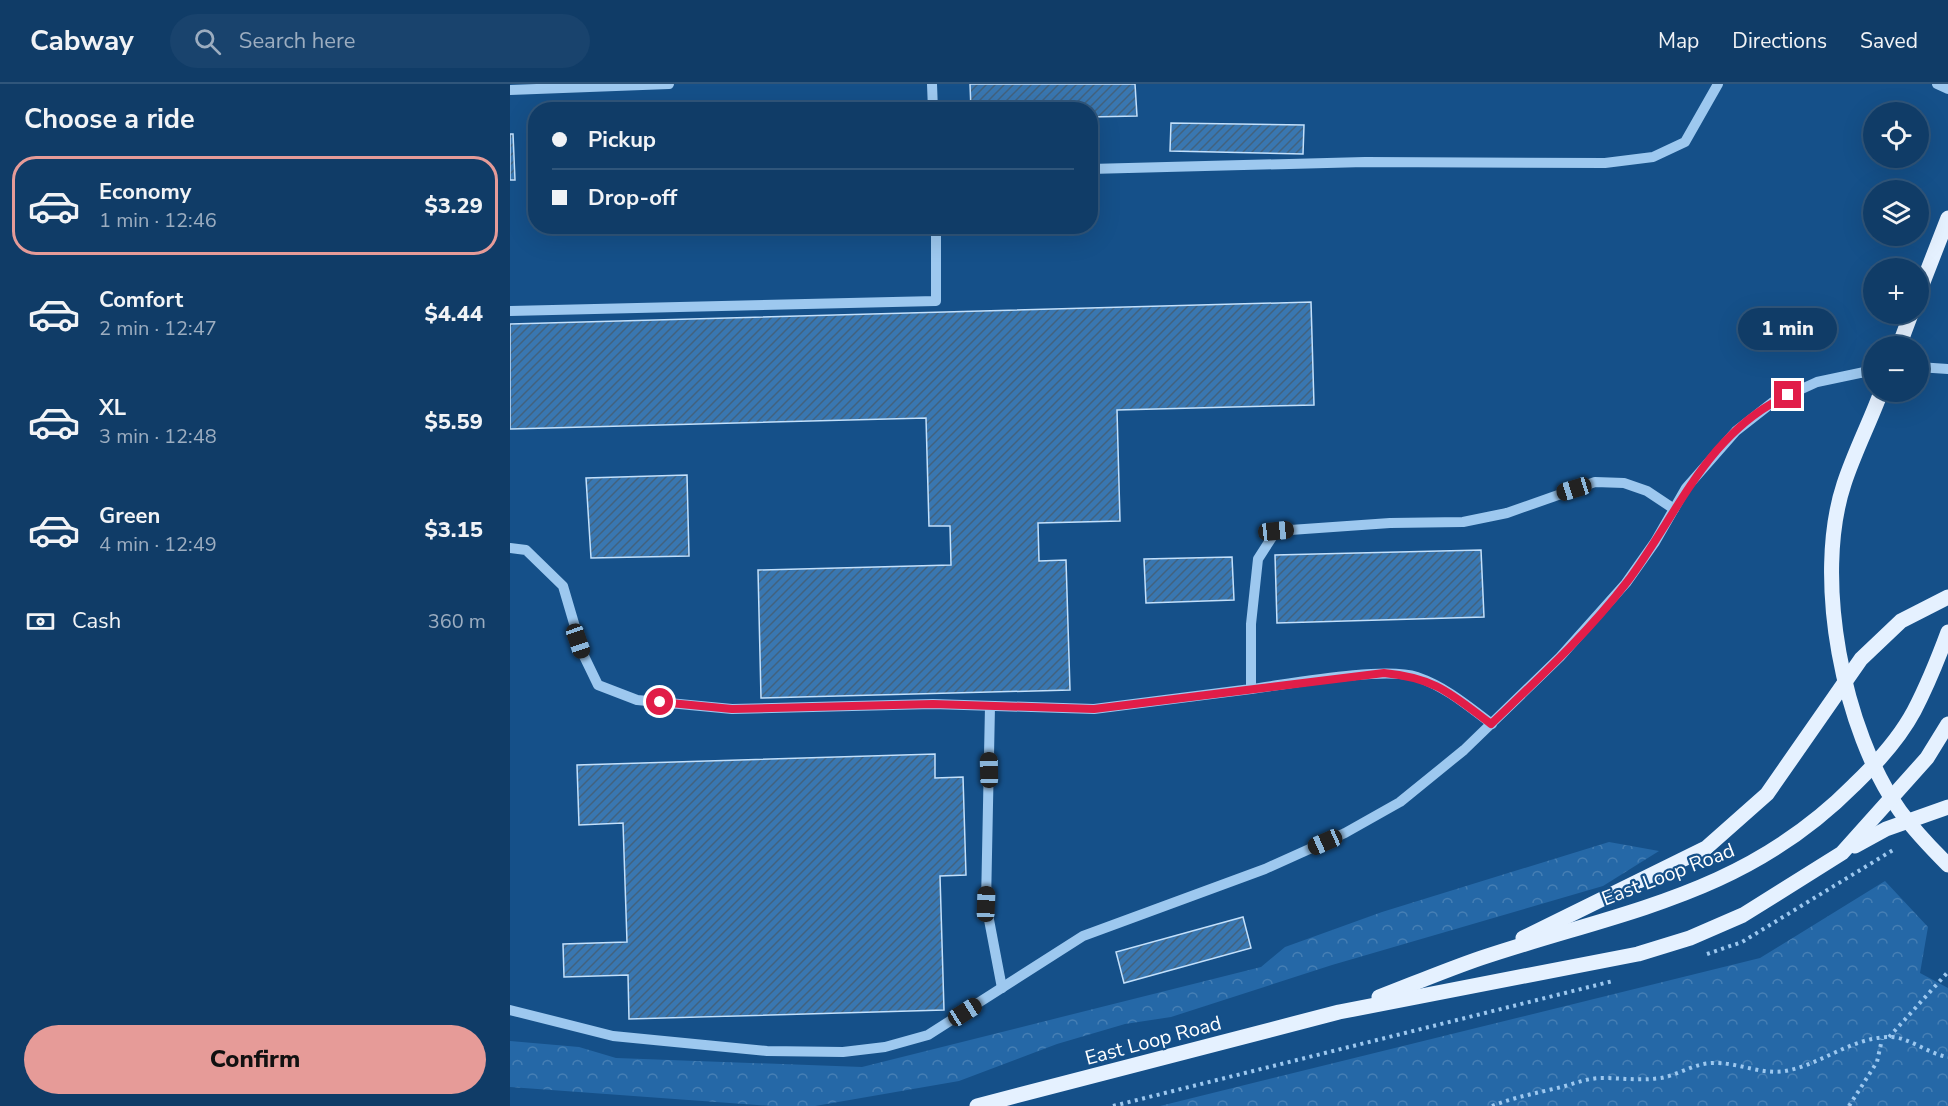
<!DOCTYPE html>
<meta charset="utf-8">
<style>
:root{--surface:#103c67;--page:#19436d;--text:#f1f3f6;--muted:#9cadc0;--line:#30567b;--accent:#e69b98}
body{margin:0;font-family:"Nunito Sans",sans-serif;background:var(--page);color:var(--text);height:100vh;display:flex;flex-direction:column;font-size:22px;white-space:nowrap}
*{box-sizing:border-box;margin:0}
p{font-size:20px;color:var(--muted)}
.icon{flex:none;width:33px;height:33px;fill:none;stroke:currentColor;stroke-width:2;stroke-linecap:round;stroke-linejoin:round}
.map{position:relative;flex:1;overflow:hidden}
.sheet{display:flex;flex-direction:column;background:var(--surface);width:510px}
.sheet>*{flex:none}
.hud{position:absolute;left:18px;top:18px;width:570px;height:132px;border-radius:24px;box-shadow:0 6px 24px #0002,0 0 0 2px var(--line);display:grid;align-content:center;height:132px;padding:0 24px;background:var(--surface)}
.controls{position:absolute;left:1353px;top:18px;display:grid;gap:12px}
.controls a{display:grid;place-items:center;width:66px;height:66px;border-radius:50%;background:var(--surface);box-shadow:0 6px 24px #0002,0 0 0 2px var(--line);font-size:30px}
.end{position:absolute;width:27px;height:27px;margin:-14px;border:8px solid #e11d48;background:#fff;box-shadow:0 0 0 3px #fff}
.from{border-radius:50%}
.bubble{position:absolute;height:42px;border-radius:21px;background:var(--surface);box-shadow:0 6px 24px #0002,0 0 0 2px var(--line);font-size:20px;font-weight:800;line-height:42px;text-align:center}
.car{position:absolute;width:18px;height:36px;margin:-18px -9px;border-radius:8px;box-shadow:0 0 4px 2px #0007;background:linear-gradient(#222 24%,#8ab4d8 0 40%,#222 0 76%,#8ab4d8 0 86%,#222 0)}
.hud b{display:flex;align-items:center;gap:21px;height:57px;font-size:22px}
.hud b+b{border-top:2px solid var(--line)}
.hud i{width:15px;height:15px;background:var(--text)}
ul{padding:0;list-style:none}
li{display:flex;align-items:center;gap:18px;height:99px;margin:0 12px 9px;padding:0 12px;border:3px solid transparent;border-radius:24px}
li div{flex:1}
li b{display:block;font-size:22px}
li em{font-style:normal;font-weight:800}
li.current{border-color:var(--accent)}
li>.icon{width:54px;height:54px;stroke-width:1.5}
h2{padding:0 24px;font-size:27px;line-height:72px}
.pay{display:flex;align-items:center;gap:15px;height:66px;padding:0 24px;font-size:22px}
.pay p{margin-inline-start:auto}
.cta{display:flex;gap:12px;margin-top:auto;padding:12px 24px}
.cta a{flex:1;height:69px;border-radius:36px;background:var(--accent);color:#111;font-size:24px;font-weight:800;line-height:69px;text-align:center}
header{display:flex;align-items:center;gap:36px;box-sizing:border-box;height:84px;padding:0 30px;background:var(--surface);border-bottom:2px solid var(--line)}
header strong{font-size:28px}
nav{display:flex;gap:33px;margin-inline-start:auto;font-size:21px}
.search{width:420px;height:54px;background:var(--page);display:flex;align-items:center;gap:15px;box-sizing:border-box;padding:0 21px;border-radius:33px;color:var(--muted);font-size:22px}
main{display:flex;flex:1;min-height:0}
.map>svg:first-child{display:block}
.forest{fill:url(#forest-crowns)}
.building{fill:url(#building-hatch);stroke:#c3e0fb;stroke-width:1.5}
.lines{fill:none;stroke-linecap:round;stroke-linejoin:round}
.path{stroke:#9dc8ef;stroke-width:4;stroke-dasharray:3 4.5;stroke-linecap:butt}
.minor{stroke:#9dc8ef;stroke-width:10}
.major{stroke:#e5f1ff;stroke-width:15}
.route{stroke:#e11d48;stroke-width:8}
.labels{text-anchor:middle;stroke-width:4.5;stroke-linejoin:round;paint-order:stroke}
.street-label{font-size:20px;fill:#fff;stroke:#155089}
</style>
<header>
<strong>Cabway</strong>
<div class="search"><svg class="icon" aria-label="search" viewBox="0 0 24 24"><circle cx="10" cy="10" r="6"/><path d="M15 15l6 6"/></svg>Search here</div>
<nav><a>Map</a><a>Directions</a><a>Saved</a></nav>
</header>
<main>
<section class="sheet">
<h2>Choose a ride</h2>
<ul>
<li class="current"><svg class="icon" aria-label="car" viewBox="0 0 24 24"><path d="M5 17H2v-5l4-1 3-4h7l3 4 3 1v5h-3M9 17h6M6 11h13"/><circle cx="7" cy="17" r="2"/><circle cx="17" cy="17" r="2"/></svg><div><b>Economy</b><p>1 min · 12:46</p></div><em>$3.29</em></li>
<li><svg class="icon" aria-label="car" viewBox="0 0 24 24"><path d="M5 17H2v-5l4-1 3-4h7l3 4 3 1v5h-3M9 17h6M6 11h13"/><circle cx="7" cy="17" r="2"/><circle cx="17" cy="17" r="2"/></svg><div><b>Comfort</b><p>2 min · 12:47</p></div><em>$4.44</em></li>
<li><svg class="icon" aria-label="car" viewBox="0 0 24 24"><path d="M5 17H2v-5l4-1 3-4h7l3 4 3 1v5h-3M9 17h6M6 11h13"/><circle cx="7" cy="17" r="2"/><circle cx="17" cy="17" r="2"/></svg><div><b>XL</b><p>3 min · 12:48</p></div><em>$5.59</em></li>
<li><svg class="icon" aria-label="car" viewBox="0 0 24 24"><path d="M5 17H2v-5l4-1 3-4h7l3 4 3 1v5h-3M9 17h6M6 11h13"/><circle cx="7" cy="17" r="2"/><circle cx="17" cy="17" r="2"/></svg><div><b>Green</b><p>4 min · 12:49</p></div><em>$3.15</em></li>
</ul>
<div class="pay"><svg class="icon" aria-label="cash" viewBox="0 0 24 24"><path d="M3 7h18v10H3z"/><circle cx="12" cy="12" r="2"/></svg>Cash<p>360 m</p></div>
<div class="cta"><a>Confirm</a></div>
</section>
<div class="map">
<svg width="1438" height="1022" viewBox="0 0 1438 1022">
<defs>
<pattern id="forest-crowns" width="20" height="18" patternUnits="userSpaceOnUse" patternTransform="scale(1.5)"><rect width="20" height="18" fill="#2568a7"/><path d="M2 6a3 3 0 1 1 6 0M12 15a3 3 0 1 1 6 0" fill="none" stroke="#467fb4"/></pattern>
<pattern id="building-hatch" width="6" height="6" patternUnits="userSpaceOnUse" patternTransform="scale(1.5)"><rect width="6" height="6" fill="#3977b1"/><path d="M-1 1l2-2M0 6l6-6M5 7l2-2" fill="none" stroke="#42627e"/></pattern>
</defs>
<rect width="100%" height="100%" fill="#155089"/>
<g class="forest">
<path d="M 1099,758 L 1149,767 L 1093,802 L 822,881 L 661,933 L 615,940 L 547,960 L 449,997 L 305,1022 L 261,1022 L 0,1003 L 0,957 L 69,963 L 106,974 L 352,983 L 751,883 L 775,863 L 872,828 Z"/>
<path d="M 1375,797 L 1418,843 L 1410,889 L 1438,904 L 1438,1022 L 650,1022 L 1250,874 Z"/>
</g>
<g class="building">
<path d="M 460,0 L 625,0 L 627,32 L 580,33 L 580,26 L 461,26 Z"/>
<path d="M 661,39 L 794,41 L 793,70 L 660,67 Z"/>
<path d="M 0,50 L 3,50 L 5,96 L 0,96 Z"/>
<path d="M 801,218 L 804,321 L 607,326 L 610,437 L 528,439 L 529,477 L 556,476 L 560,606 L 251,614 L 248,486 L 441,481 L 440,442 L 419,442 L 416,334 L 0,345 L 0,240 Z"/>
<path d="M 177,391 L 179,472 L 81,474 L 76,394 Z"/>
<path d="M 971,466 L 974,533 L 767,539 L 765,471 Z"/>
<path d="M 722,473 L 724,516 L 636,519 L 634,475 Z"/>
<path d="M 425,670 L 425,694 L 453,693 L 456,791 L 430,792 L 434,926 L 119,935 L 118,891 L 54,893 L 53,860 L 117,858 L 113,739 L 69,741 L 67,681 Z"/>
<path d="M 733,833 L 741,864 L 614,899 L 606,868 Z"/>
</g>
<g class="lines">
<g class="path">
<path d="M 1197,870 L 1232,858 L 1383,766"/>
<path d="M 1379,953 L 1438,888"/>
<path d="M 603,1022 L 1103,897"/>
<path d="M 982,1022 C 1002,1014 1022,1010 1043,1005 C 1059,1002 1075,994 1092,994 C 1112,994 1130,997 1151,994 C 1168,991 1185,979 1203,979 C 1227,978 1251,991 1275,987 C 1310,981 1341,954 1378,953 C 1398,952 1418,970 1438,973"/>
<path d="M 1339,1022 L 1367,978 L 1372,955"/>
</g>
<g class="minor">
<path d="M 422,0 L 423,26"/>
<path d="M 1427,0 L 1438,5"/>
<path d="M 0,6 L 159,0"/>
<path d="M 580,85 L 855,78 L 1095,79 L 1143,73 L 1175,58 L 1208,0"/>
<path d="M 0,227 L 426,217 L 426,142"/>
<path d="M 1408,283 L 1438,285"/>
<path d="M 0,464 L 16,466 L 53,502 L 73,570 L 88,601 L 127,616 L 222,625 L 423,620 L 584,625 L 741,605 L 741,540 L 748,475 L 766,447 L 880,439 L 953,438 L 997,429 L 1085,398 L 1114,399 L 1137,407 L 1164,425"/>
<path d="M 741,605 C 779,600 874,582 907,593 C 936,603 958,622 982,640"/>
<path d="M 480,622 L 476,820 L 492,904"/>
<path d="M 0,926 L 103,952 L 257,967 L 333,968 L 375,963 L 418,951 L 573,852 L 755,785 L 835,749 L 890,718 L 954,666 L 1050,573 L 1116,499 L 1145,458 L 1176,404 L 1226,347 L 1263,318 L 1307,298 L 1364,286"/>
</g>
<g class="major">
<path d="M 1408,211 L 1438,134"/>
<path d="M 1389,262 L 1401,230"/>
<path d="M 1371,308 C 1360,338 1344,369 1334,400 C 1303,494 1333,647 1390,727 C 1404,746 1421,764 1438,781"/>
<path d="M 1345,762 L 1376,745 L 1438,723"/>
<path d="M 1013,854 L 1196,764 L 1257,710 L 1351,575 L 1391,537 L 1438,513"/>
<path d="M 869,913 C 903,900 936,886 971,874 C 1111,827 1234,812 1344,701 C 1366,680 1389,655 1404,627 C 1417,602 1428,575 1438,548"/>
<path d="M 467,1022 L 829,928 L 1128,870 L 1180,854 L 1233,831 L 1332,769 L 1417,674 L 1438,640"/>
</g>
</g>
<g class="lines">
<path class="route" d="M 150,618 L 222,625 L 423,620 L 584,625 L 874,589 C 926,594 941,610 981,640 C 1028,595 1077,550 1117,498 C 1167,432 1197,348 1278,311"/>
</g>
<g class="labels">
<g class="street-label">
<text transform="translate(1158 790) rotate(-21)" y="7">East Loop Road</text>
<text transform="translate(643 956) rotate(-15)" y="7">East Loop Road</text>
</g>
</g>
</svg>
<div class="controls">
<a><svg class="icon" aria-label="locate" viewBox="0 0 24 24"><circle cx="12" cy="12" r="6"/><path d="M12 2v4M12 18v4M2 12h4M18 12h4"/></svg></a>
<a><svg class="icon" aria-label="layers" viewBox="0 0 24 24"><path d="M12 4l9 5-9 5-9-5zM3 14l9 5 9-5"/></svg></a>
<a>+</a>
<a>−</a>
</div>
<i class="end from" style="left:150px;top:618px"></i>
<i class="end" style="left:1278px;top:311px"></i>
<div class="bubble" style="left:1228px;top:224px;width:99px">1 min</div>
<i class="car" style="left:1064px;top:405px;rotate:253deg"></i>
<i class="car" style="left:766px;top:447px;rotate:84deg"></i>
<i class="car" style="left:68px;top:557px;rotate:161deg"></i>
<i class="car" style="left:479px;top:686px;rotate:359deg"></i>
<i class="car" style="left:815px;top:758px;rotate:246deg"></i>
<i class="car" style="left:476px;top:820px;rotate:2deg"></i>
<i class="car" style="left:455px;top:928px;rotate:58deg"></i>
<div class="hud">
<b><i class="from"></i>Pickup</b>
<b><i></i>Drop-off</b>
</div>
</div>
</main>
